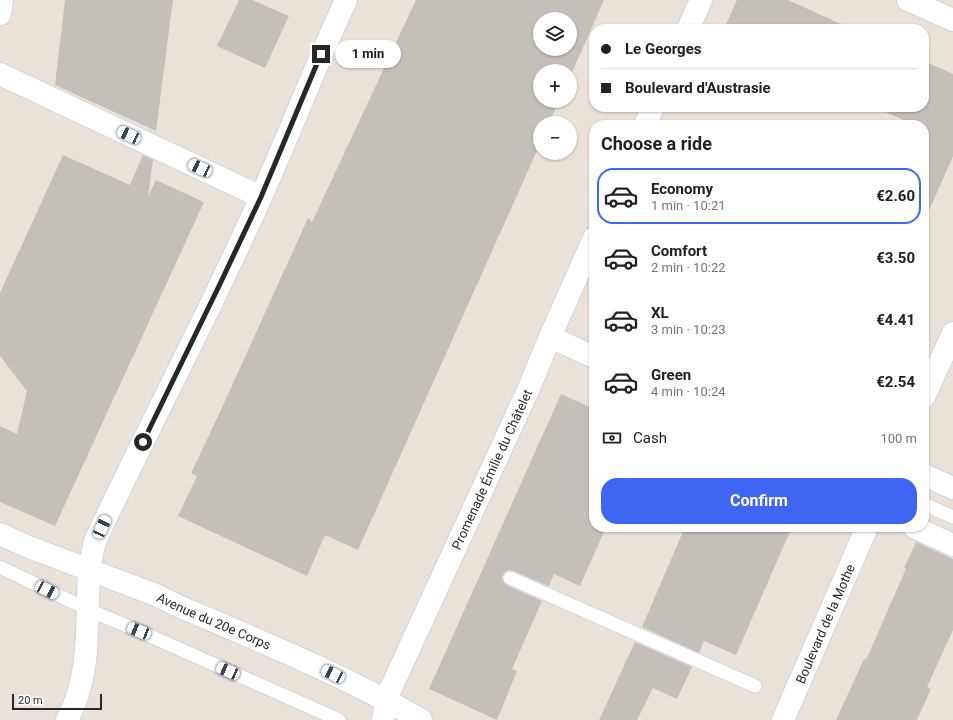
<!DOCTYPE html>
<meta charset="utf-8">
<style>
:root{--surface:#fff;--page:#f2f2f2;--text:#202124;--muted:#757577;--line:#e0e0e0;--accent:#3e66f2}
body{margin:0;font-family:Roboto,sans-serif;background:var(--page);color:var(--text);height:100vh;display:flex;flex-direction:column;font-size:15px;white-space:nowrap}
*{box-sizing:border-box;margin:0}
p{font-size:13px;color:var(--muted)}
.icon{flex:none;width:22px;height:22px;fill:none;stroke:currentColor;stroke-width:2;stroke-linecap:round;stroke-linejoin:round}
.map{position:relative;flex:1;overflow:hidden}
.panel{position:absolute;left:589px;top:120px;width:340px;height:412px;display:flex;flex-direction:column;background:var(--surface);border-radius:16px;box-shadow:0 1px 3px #0004}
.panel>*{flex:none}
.banner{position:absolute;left:589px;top:24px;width:340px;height:88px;border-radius:16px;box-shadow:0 1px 3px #0004;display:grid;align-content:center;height:88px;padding:0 12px;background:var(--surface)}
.fabs{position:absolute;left:533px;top:12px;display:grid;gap:8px}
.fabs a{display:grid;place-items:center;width:44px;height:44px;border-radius:50%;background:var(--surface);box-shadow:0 1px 3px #0004;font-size:20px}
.scale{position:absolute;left:12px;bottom:10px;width:90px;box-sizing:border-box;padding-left:4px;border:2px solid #272727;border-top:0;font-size:11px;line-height:14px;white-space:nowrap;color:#272727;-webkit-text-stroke:3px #fff;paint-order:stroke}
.end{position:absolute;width:18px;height:18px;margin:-9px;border:5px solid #272727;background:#fff;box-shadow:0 0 0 2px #fff}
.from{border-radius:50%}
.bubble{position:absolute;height:28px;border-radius:14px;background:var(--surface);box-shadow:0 1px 3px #0004;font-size:13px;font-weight:700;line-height:28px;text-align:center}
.car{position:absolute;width:12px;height:24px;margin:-12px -6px;border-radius:5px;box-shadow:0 0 3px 1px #0007;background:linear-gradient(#fff 24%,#345 0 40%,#fff 0 76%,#345 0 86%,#fff 0)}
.banner b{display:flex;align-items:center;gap:14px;height:38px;font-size:15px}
.banner b+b{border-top:1px solid var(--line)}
.banner i{width:10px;height:10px;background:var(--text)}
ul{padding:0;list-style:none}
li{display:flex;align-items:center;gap:12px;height:56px;margin:0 8px 6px;padding:0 4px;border:2px solid transparent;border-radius:16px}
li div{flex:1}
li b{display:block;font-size:15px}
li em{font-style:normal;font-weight:700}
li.selected{border-color:var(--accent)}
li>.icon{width:36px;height:36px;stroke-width:1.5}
h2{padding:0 12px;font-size:18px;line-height:48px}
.pay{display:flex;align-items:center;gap:10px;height:44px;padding:0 12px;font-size:15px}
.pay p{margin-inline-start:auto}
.button{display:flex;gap:8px;margin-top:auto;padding:8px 12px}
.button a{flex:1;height:46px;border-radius:16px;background:var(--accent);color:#fff;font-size:16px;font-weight:700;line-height:46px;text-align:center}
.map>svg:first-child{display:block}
.building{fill:#c5bfb9;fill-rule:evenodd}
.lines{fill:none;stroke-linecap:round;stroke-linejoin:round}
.lane-casing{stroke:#cfd3e0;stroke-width:15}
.street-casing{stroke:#cfd3e0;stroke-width:24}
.secondary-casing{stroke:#cfd3e0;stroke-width:24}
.lane{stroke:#fff;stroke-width:13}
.street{stroke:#fff;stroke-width:22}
.secondary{stroke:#fff;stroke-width:22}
.route{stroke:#272727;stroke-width:5}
.labels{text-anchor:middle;stroke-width:3;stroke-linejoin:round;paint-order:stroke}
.street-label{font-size:13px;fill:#272727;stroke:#fff}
</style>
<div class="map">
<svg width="953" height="720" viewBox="0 0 953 720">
<rect width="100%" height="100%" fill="#eae2d9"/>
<g class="building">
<path d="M 65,0 L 173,0 L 156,131 L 55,85 Z"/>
<path d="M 239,0 L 252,0 L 289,16 L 265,68 L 217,46 Z"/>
<path d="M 416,0 L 604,0 L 570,77 L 570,71 L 540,71 L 540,101 L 559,101 L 549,123 L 540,123 L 540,144 L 358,550 L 325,535 L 307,576 L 178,516 L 197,476 L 191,473 L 220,412 L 308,218 L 312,222 ZM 540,19 L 570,19 L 570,49 L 540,49 Z"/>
<path d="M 737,0 L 788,0 L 852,29 L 724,29 Z"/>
<path d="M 924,61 L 953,74 L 953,156 L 924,222 L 924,125 L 915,125 L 874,107 L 924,107 Z"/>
<path d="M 63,155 L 130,185 L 143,155 L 153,160 L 148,197 L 156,180 L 204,202 L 55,526 L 0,502 L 0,426 L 17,434 L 27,391 L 0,356 L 0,293 Z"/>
<path d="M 561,394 L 594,409 L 594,527 L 606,527 L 580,586 L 554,574 L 549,586 L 513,571 L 509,570 L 503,574 L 502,579 L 506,585 L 542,601 L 512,669 L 517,671 L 497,720 L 429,689 Z"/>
<path d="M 685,527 L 792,527 L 736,655 L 704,641 L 699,653 L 642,627 Z"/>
<path d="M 916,542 L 953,559 L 953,630 L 927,687 L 931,689 L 917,720 L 836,720 L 864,659 L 866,660 L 906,569 L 904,568 Z"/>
<path d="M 635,642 L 692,667 L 677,699 L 653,688 L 637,720 L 599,720 Z"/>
</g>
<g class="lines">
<g class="lane-casing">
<g id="lane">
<path d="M 924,504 L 953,517"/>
<path d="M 0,567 L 89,610 L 139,631 L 339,720"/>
<path d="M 510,578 L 755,686"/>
</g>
</g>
<g class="street-casing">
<g id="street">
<path d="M 908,0 L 953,20"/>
<path d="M 0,14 L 2,0"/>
<path d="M 688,29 L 701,0"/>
<path d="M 0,74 L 261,197"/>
<path d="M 645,125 L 653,107"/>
<path d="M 550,337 L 594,357"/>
<path d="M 924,475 L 953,488"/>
<path d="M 914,527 L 953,545"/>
<path id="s1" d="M 383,720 L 386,699 L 529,388 L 550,337 L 594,238"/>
</g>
</g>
<g class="secondary-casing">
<g id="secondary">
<path d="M 924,397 L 953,333"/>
<path id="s2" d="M 0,534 L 26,546 L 156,595 L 178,606 C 260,641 344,675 421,720"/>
<path d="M 67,720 C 92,675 86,621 89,572 C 90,561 93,551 95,541 C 149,426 209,314 261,197 C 290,132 316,65 346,0"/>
<path id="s3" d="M 783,720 L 867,527"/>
</g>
</g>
<use href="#lane" class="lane"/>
<use href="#street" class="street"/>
<use href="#secondary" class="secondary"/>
</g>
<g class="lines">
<path class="route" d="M 143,442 L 219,286 L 261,197 L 321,54"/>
</g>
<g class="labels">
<g class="street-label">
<text dy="5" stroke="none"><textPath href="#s1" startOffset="274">Promenade Émilie du Châtelet</textPath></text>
<text dy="5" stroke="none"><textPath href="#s2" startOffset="231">Avenue du 20e Corps</textPath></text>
<text dy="5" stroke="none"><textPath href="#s3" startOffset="105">Boulevard de la Mothe</textPath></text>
</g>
</g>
</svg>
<div class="fabs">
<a><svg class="icon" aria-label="layers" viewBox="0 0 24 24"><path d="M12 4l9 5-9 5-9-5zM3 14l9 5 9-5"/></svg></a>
<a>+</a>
<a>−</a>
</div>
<div class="scale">20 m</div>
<i class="end from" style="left:143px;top:442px"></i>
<i class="end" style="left:321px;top:54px"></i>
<div class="bubble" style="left:335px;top:40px;width:66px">1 min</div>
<i class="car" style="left:129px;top:135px;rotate:295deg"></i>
<i class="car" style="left:200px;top:168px;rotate:295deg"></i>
<i class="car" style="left:102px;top:527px;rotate:25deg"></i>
<i class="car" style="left:47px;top:590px;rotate:117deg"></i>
<i class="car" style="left:139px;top:631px;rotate:292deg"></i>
<i class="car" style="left:228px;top:671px;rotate:294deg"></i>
<i class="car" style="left:333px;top:674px;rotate:296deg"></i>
<div class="banner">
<b><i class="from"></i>Le Georges</b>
<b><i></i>Boulevard d'Austrasie</b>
</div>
<section class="panel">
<h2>Choose a ride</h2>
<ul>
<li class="selected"><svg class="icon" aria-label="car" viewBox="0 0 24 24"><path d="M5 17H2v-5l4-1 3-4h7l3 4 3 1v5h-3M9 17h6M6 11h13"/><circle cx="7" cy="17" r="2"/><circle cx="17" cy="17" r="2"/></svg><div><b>Economy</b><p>1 min · 10:21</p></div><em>€2.60</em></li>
<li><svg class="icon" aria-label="car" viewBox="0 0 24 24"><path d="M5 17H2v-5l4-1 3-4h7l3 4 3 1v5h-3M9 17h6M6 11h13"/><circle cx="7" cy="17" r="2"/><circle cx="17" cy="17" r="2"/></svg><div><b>Comfort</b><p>2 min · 10:22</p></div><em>€3.50</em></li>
<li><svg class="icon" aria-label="car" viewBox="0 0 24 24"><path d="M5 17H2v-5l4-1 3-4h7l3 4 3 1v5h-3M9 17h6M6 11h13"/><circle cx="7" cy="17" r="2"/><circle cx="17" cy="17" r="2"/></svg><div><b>XL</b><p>3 min · 10:23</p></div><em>€4.41</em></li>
<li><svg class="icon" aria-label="car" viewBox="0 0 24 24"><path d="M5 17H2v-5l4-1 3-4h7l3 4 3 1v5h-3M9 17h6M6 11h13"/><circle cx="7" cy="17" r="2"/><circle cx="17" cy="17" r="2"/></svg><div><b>Green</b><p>4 min · 10:24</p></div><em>€2.54</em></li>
</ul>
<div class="pay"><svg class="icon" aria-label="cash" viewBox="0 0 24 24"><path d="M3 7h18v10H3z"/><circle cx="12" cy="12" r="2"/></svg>Cash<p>100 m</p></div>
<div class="button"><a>Confirm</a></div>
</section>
</div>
